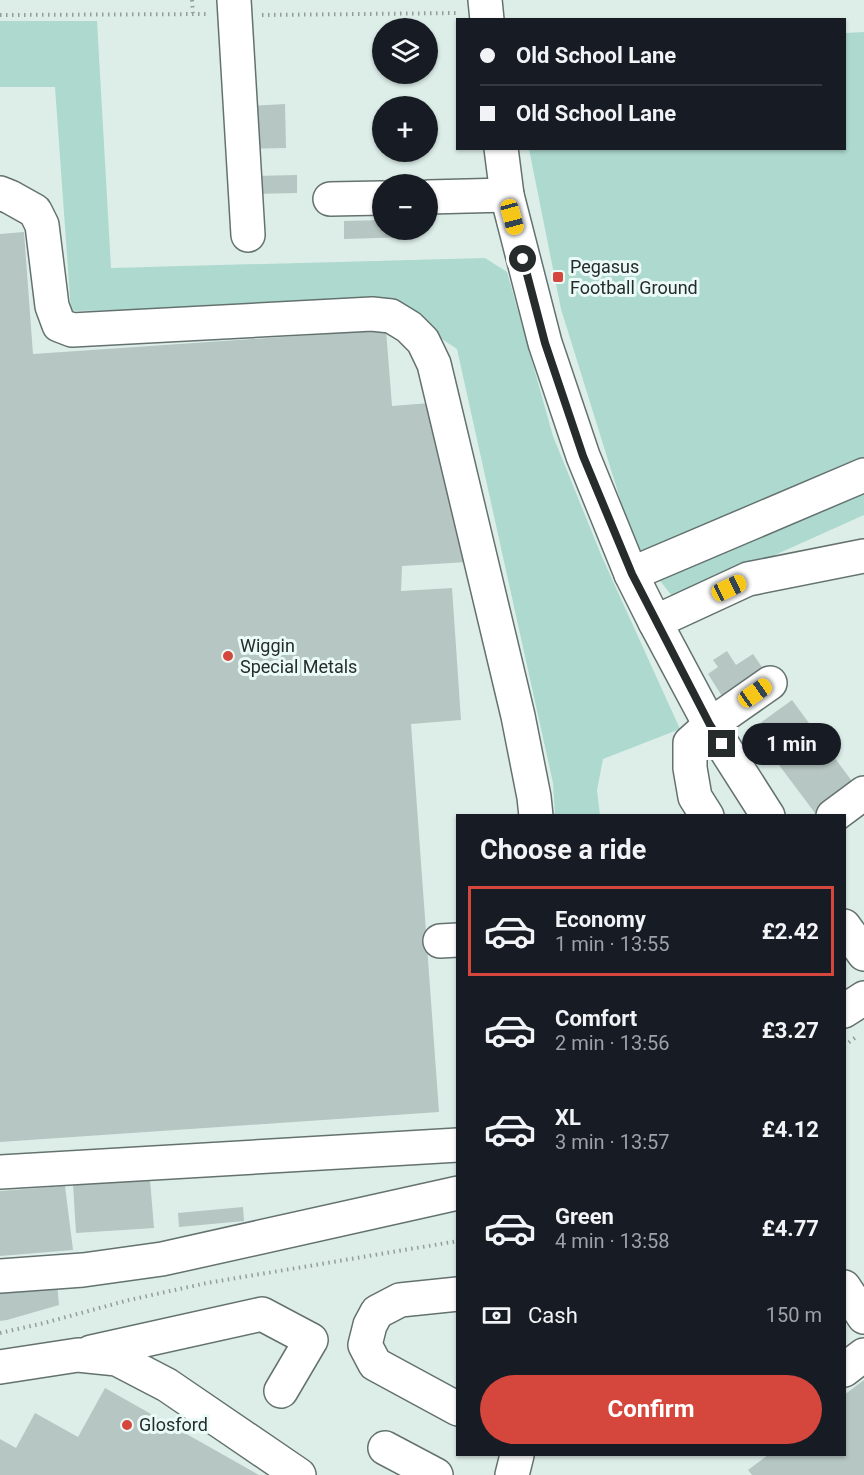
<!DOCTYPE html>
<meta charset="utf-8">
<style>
:root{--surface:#171b24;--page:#242831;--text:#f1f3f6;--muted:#9ea1a6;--line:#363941;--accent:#d5473c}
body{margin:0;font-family:Roboto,sans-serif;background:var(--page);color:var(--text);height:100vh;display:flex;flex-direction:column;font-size:22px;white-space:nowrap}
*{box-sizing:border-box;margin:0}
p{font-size:20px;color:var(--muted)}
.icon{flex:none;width:33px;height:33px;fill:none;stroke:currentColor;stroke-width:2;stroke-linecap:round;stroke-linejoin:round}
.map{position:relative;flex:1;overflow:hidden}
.panel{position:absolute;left:456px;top:814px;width:390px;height:642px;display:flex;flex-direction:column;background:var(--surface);border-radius:0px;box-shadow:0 2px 4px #0004}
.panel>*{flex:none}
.guide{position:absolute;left:456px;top:18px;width:390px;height:132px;border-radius:0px;box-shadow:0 2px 4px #0004;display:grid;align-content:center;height:132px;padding:0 24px;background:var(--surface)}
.controls{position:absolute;left:372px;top:18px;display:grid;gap:12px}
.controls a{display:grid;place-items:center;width:66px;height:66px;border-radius:50%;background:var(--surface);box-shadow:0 2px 4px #0004;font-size:30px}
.end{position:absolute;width:27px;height:27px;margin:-14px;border:8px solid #262c2b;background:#fff;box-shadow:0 0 0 3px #fff}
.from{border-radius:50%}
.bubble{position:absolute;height:42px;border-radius:21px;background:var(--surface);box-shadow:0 2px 4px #0004;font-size:20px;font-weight:700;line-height:42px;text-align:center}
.car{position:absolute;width:18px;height:36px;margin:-18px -9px;border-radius:8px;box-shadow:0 0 4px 2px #0007;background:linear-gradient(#f5c518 24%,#345 0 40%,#f5c518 0 76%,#345 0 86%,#f5c518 0)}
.guide b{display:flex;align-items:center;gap:21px;height:57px;font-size:22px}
.guide b+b{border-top:2px solid var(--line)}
.guide i{width:15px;height:15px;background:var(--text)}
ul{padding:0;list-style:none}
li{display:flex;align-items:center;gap:18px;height:90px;margin:0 12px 9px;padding:0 12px;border:3px solid transparent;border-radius:0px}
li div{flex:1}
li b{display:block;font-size:22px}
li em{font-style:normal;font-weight:700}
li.active{border-color:var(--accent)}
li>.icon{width:54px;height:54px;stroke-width:1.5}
h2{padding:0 24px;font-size:27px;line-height:72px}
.pay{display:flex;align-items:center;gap:15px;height:66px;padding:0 24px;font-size:22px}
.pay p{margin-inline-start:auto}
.primary-button{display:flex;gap:12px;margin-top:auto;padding:12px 24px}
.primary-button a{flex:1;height:69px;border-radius:36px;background:var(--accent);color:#fff;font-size:24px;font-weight:700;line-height:69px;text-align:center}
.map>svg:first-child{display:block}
.green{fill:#aed9ce}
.building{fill:#b6c6c2}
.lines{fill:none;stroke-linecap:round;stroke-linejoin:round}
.minor-casing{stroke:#64726f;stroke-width:36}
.path{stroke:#919e9a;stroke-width:4;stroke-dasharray:1.5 4.5;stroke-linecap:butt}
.minor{stroke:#fff;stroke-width:33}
.route{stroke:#262c2b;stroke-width:8}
.poi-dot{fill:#d5473c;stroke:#eafbf7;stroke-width:2}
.labels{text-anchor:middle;stroke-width:6;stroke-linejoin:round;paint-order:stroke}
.poi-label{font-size:18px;fill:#262c2b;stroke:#eafbf7;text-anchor:start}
</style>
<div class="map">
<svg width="864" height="1475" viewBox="0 0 864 1475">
<rect width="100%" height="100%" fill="#ddeee9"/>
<g class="green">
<path d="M 0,21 L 97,21 L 111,268 L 485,258 L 507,272 L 553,436 L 602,557 L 680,729 L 603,759 L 597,790 L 600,816 L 555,816 L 553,783 L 457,349 L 392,306 L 71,311 L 55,87 L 0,87 Z"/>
<path d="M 864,32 L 864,515 L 675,600 L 636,550 L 561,309 L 529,149 L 844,148 L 845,33 Z"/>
</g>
<g class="building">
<path d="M 285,104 L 286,148 L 249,149 L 248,106 Z"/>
<path d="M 297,175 L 297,193 L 249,194 L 249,176 Z"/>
<path d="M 382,220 L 382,230 L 411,230 L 412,237 L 344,239 L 344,221 Z"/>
<path d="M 24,232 L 33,354 L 386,330 L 392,406 L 430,403 L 467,562 L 402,566 L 401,591 L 452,588 L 461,720 L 411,724 L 439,1112 L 0,1142 L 0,234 Z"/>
<path d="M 727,651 L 736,665 L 753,654 L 766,673 L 727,704 L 708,674 L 718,667 L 713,660 Z"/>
<path d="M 792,700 L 854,784 L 815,813 L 752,729 Z"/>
<path d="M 150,1180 L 154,1228 L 76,1233 L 73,1184 Z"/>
<path d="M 65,1186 L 73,1250 L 0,1256 L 0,1191 Z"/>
<path d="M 243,1207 L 244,1221 L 179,1227 L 178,1213 Z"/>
<path d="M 57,1283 L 59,1305 L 7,1320 L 0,1321 L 0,1287 Z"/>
<path d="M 864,1380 L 864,1475 L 752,1475 L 748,1470 L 768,1455 L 844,1455 L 844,1395 Z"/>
<path d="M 105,1388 L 259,1475 L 0,1475 L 0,1439 L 16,1448 L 35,1413 L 78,1437 Z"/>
</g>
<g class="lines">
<g class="minor-casing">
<g id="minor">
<path d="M 234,0 L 248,235"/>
<path d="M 485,0 L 487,20"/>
<path d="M 501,148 L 507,195 L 545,343 L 583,456 L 631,574 L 655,622 L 710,725 L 768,816"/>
<path d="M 0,193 L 10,197 L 35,211 L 42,225 L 52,306 L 59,325 L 72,330 L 372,314 L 391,316 L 409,327 L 423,341 L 434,364 L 518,716 L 534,797 L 536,816"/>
<path d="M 428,197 L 507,195"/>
<path d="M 330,199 L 382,198"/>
<path d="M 631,574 L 864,475"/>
<path d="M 655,622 L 748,579 L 864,556"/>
<path d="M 707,816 L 695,797 L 690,768 L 690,743 L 710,725 L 770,683"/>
<path d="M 833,816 L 864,793"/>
<path d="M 844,926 L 864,954"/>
<path d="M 440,941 L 458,940"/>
<path d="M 844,1011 L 864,998"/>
<path d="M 0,1172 L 458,1145"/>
<path d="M 0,1276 L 83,1270 L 162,1259 L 458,1193"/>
<path d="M 844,1287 L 864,1317"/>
<path d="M 458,1294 L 400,1300 L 377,1312 L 370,1325 L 365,1345 L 375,1364 L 458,1409"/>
<path d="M 91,1352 L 262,1314 L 311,1340 L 281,1391"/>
<path d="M 0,1367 L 78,1355 L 117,1359 L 167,1385 L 299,1475"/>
<path d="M 844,1370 L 864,1355"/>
<path d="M 385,1448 L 436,1475"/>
<path d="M 512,1475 L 517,1455"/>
</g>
</g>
<g class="path">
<path d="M 192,0 L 193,13"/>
<path d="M 0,15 L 209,14"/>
<path d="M 262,15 L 458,13"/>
<path d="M 844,1046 L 856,1037"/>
<path d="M 0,1333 L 44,1323 L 129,1300 L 207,1283 L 458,1241"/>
</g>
<use href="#minor" class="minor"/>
</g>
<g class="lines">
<path class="route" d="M 523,259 L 545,343 L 583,456 L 632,574 L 710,725 L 722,744"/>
</g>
<g class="poi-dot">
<rect x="552" y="271" width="12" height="12" rx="3"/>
<circle cx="228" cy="656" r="6"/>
<circle cx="127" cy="1425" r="6"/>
</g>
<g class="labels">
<g class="poi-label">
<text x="570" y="273">Pegasus<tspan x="570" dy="21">Football Ground</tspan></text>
<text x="240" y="652">Wiggin<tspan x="240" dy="21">Special Metals</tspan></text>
<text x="139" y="1431">Glosford</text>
</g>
</g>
</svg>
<div class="controls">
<a><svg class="icon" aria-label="layers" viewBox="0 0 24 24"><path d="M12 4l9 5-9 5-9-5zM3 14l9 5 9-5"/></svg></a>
<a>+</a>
<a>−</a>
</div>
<i class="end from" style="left:523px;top:259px"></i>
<i class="end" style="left:722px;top:744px"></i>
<div class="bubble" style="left:742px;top:723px;width:99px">1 min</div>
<i class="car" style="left:512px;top:217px;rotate:165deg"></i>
<i class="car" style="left:729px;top:588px;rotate:65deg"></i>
<i class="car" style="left:755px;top:693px;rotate:55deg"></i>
<div class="guide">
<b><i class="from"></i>Old School Lane</b>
<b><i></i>Old School Lane</b>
</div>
<section class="panel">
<h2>Choose a ride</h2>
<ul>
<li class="active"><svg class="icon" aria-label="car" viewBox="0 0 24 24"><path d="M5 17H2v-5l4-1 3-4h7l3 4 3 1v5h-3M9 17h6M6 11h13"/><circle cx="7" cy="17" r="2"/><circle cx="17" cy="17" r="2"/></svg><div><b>Economy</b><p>1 min · 13:55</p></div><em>£2.42</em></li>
<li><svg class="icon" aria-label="car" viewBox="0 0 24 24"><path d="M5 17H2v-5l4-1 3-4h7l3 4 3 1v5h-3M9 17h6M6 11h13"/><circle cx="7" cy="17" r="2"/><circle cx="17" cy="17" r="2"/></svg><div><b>Comfort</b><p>2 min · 13:56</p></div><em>£3.27</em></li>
<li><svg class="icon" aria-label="car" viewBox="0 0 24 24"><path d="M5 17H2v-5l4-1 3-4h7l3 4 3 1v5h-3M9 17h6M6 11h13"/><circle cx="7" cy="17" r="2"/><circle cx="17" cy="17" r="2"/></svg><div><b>XL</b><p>3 min · 13:57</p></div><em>£4.12</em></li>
<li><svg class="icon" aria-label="car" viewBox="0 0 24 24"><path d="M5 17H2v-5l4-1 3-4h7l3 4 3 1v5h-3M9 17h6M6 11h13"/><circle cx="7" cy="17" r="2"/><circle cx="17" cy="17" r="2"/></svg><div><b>Green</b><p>4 min · 13:58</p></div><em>£4.77</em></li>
</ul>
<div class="pay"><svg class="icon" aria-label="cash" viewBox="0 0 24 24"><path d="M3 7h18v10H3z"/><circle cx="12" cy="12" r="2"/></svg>Cash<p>150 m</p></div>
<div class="primary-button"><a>Confirm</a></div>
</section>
</div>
